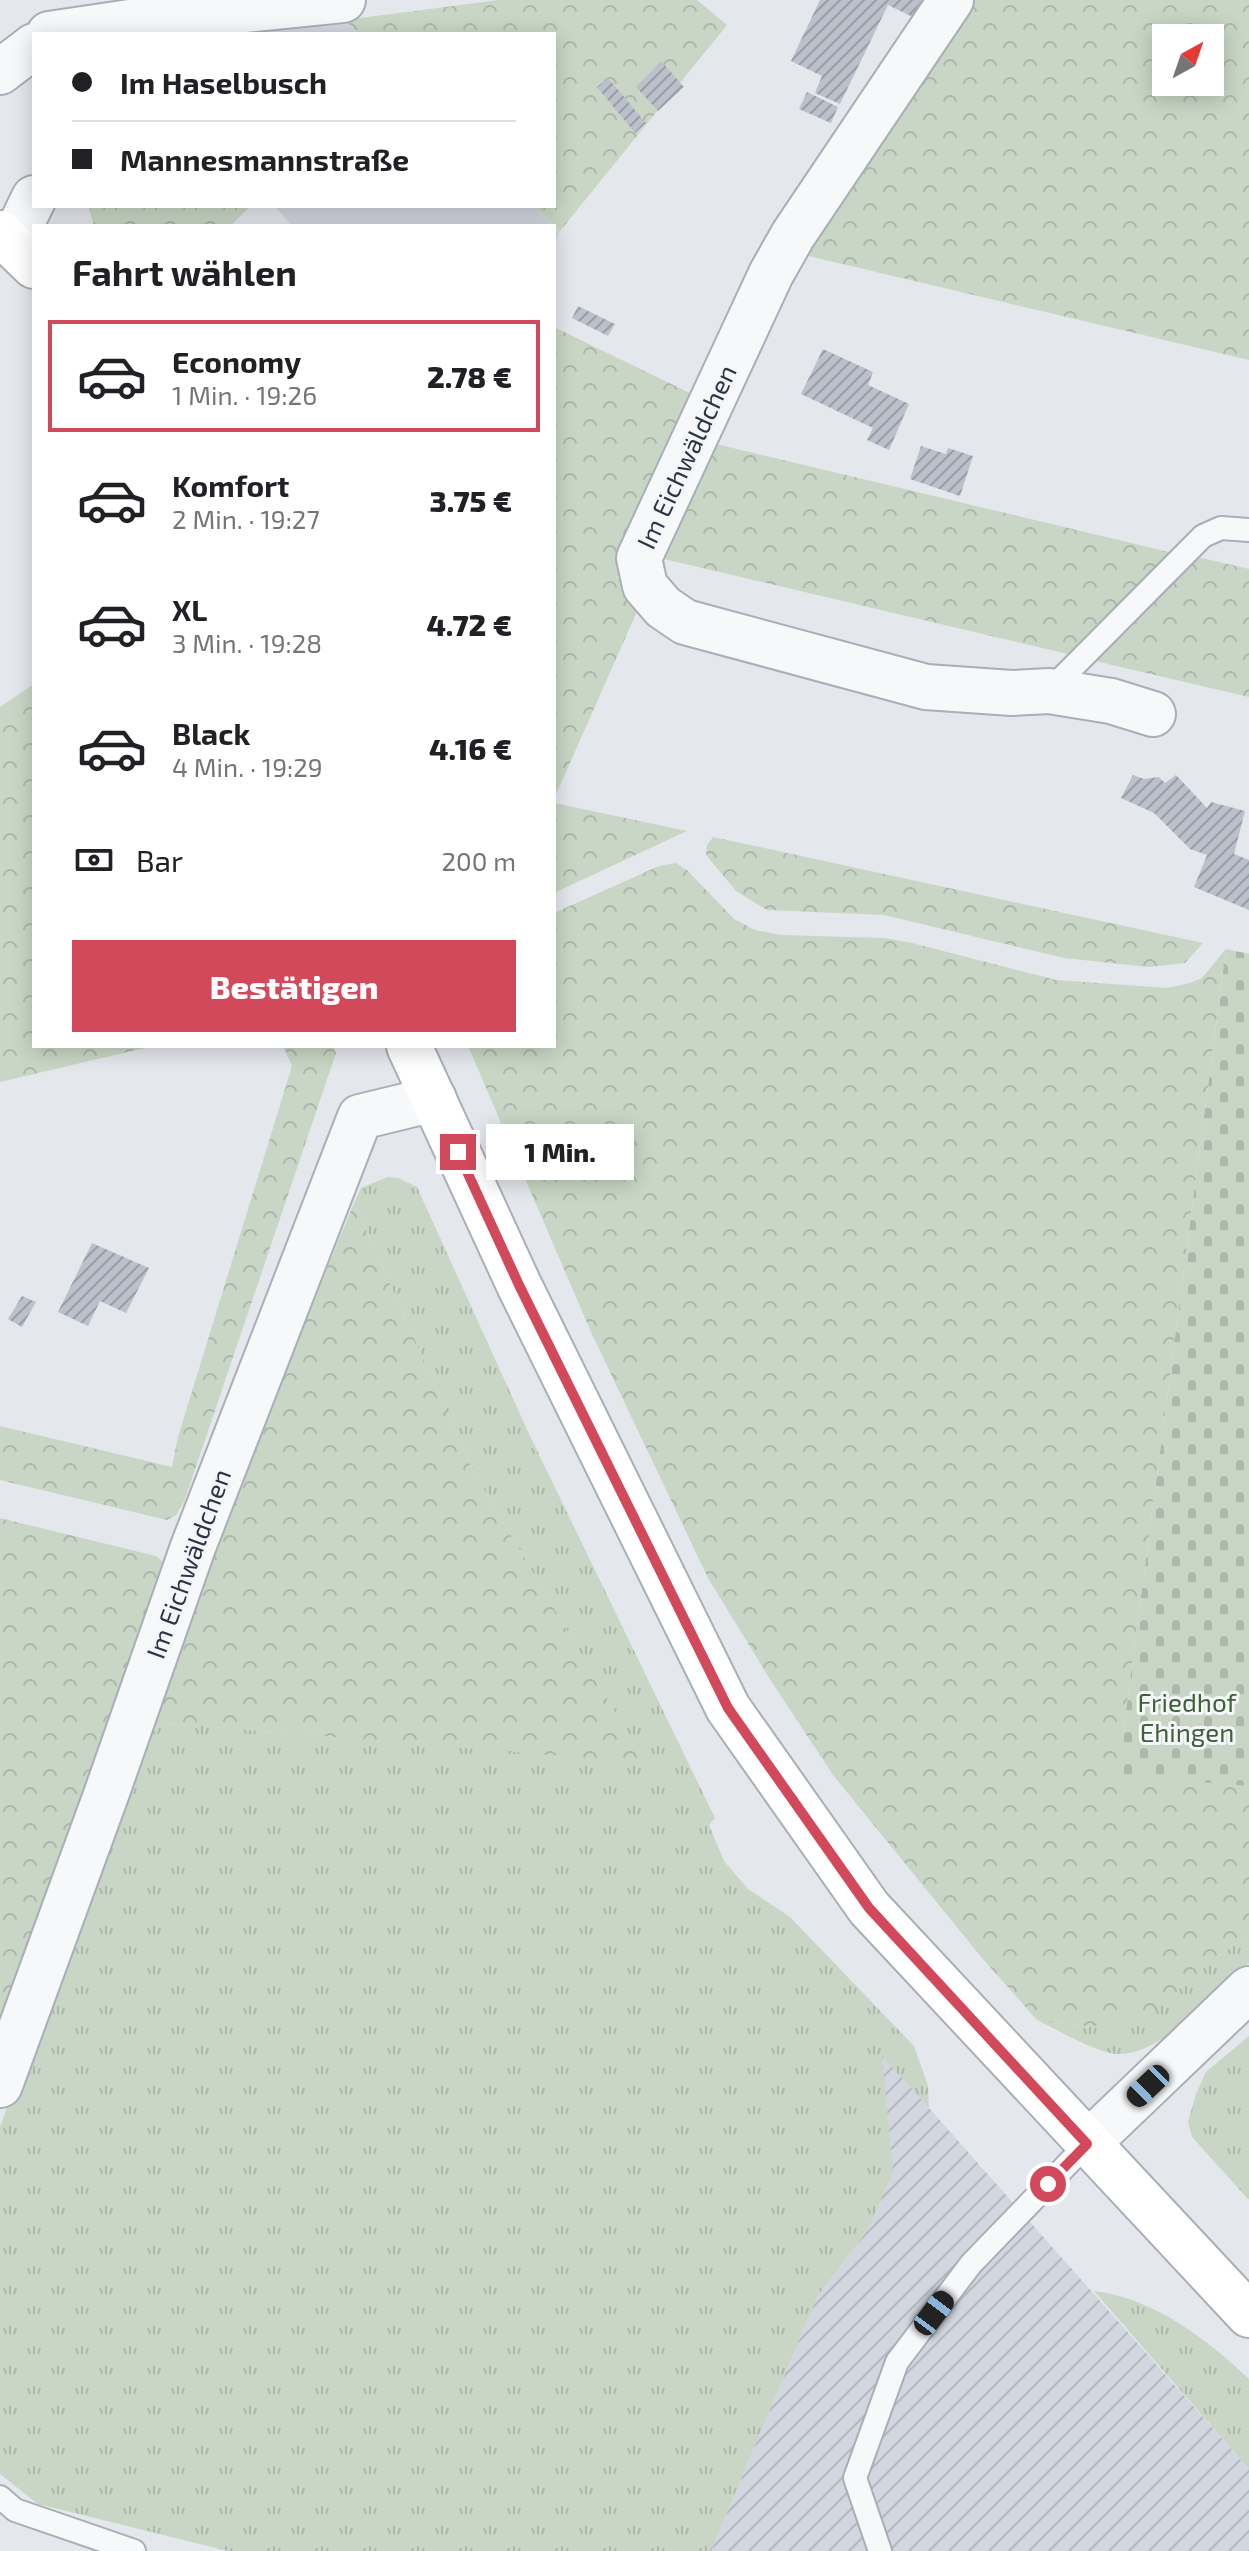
<!DOCTYPE html>
<html lang="de">
<meta charset="utf-8">
<style>
:root{--surface:#fff;--page:#f6f6f6;--text:#202124;--muted:#757577;--line:#e0e0e0;--accent:#d1495b}
body{margin:0;font-family:"Exo 2",sans-serif;background:var(--page);color:var(--text);height:100vh;display:flex;flex-direction:column;font-size:30px;white-space:nowrap}
*{box-sizing:border-box;margin:0}
p{font-size:26px;color:var(--muted)}
.icon{flex:none;width:44px;height:44px;fill:none;stroke:currentColor;stroke-width:2;stroke-linecap:round;stroke-linejoin:round}
.map{position:relative;flex:1;overflow:hidden}
.sheet{position:absolute;left:32px;top:224px;width:524px;height:824px;display:flex;flex-direction:column;background:var(--surface);border-radius:0px;box-shadow:0 4px 20px #0003}
.sheet>*{flex:none}
.hud{position:absolute;left:32px;top:32px;width:524px;height:176px;border-radius:0px;box-shadow:0 4px 20px #0003;display:grid;align-content:center;height:176px;padding:0 40px;background:var(--surface)}
.needle{width:52px;rotate:40deg}
.controls{position:absolute;left:1152px;top:24px;display:grid;gap:16px}
.controls a{display:grid;place-items:center;width:72px;height:72px;border-radius:0px;background:var(--surface);box-shadow:0 4px 20px #0003;font-size:40px}
.end{position:absolute;width:36px;height:36px;margin:-18px;border:10px solid #d1495b;background:#fff;box-shadow:0 0 0 4px #fff}
.from{border-radius:50%}
.bubble{position:absolute;height:56px;border-radius:0px;background:var(--surface);box-shadow:0 4px 20px #0003;font-size:26px;font-weight:800;line-height:56px;text-align:center}
.car{position:absolute;width:24px;height:48px;margin:-24px -12px;border-radius:10px;box-shadow:0 0 6px 2px #0007;background:linear-gradient(#222 24%,#8ab4d8 0 40%,#222 0 76%,#8ab4d8 0 86%,#222 0)}
.hud b{display:flex;align-items:center;gap:28px;height:76px;font-size:30px}
.hud b+b{border-top:2px solid var(--line)}
.hud i{width:20px;height:20px;background:var(--text)}
ul{padding:0;list-style:none}
li{display:flex;align-items:center;gap:24px;height:112px;margin:0 16px 12px;padding:0 24px;border:4px solid transparent;border-radius:0px}
li div{flex:1}
li b{display:block;font-size:30px}
li em{font-style:normal;font-weight:800}
li.current{border-color:var(--accent)}
li>.icon{width:72px;height:72px;stroke-width:1.5}
h2{padding:0 40px;font-size:36px;line-height:96px}
.pay{display:flex;align-items:center;gap:20px;height:88px;padding:0 40px;font-size:30px}
.pay p{margin-inline-start:auto}
.primary-button{display:flex;gap:16px;margin-top:auto;padding:16px 40px}
.primary-button a{flex:1;height:92px;border-radius:0px;background:var(--accent);color:#fff;font-size:32px;font-weight:800;line-height:92px;text-align:center}
.map>svg:first-child{display:block}
.built{fill:#d2d6de}
.industrial{fill:url(#industrial-furrows)}
.grass{fill:url(#grass-tufts)}
.forest{fill:url(#forest-crowns);fill-rule:evenodd}
.cemetery{fill:url(#cemetery-stones)}
.building{fill:url(#building-hatch)}
.lines{fill:none;stroke-linecap:round;stroke-linejoin:round}
.lane-casing{stroke:#a9aeb7;stroke-width:26}
.street-casing{stroke:#a9aeb7;stroke-width:48}
.secondary-casing{stroke:#a9aeb7;stroke-width:48}
.lane{stroke:#f7f8fa;stroke-width:22}
.street{stroke:#f7f8fa;stroke-width:44}
.secondary{stroke:#fff;stroke-width:44}
.route{stroke:#d1495b;stroke-width:10}
.labels{text-anchor:middle;stroke-width:6;stroke-linejoin:round;paint-order:stroke}
.street-label{font-size:26px;fill:#2b3445;stroke:#f4f6f9}
.park-label{font-size:26px;fill:#3f6138;stroke:#f4f6f9}
</style>
<div class="map">
<svg width="1249" height="2551" viewBox="0 0 1249 2551">
<defs>
<pattern id="industrial-furrows" width="10" height="10" patternUnits="userSpaceOnUse" patternTransform="scale(2)"><rect width="10" height="10" fill="#d2d6de"/><path d="M-1 1l2-2M0 10L10 0M9 11l2-2" fill="none" stroke="#b4b8c0"/></pattern>
<pattern id="grass-tufts" width="24" height="20" patternUnits="userSpaceOnUse" patternTransform="scale(2)"><rect width="24" height="20" fill="#c9d6c5"/><path d="M3 7l-1-3M5 7V3M7 7l1-3M15 17l-1-3M17 17v-4M19 17l1-3" fill="none" stroke="#adb8ab"/></pattern>
<pattern id="forest-crowns" width="20" height="18" patternUnits="userSpaceOnUse" patternTransform="scale(2)"><rect width="20" height="18" fill="#c9d6c5"/><path d="M2 6a3 3 0 1 1 6 0M12 15a3 3 0 1 1 6 0" fill="none" stroke="#adb8ab"/></pattern>
<pattern id="cemetery-stones" width="16" height="16" patternUnits="userSpaceOnUse" patternTransform="scale(2)"><rect width="16" height="16" fill="#c9d6c5"/><path d="M2 7V4a2 2 0 0 1 4 0v3zM10 15v-3a2 2 0 0 1 4 0v3z" fill="#adb8ab"/></pattern>
<pattern id="building-hatch" width="6" height="6" patternUnits="userSpaceOnUse" patternTransform="scale(2)"><rect width="6" height="6" fill="#bbc0ca"/><path d="M-1 1l2-2M0 6l6-6M5 7l2-2" fill="none" stroke="#989da6"/></pattern>
</defs>
<rect width="100%" height="100%" fill="#e4e7ec"/>
<g class="built">
<path d="M 345,20 L 359,34 L 238,34 Z"/>
<path d="M 275,206 L 535,206 L 560,231 L 554,245 L 554,226 L 292,226 Z"/>
</g>
<path class="industrial" d="M 882,2055 L 1249,2469 L 1249,2551 L 711,2551 L 817,2297 L 867,2231 Z"/>
<g class="grass">
<path d="M 388,1177 L 398,1178 L 417,1187 L 530,1436 L 715,1818 L 709,1825 L 724,1861 L 748,1889 L 790,1917 L 914,2046 L 928,2086 L 929,2108 L 882,2056 L 893,2172 L 867,2231 L 817,2297 L 711,2551 L 228,2551 L 38,2504 L 0,2474 L 0,2127 L 140,1741 L 166,1723 L 644,1762 L 473,1471 L 354,1203 L 361,1188 Z"/>
<path d="M 1249,1934 L 1249,1963 C 1218,1991 1162,2056 1117,2054 C 1097,2053 1056,2029 1037,2020 L 1091,2027 L 1218,1956 Z"/>
<path d="M 1249,2036 L 1249,2199 L 1248,2199 L 1192,2137 L 1188,2122 L 1196,2094 L 1206,2072 Z"/>
<path d="M 1094,2291 C 1155,2299 1205,2338 1249,2379 L 1249,2469 Z"/>
</g>
<g class="forest">
<path d="M 499,0 L 697,0 L 727,25 L 560,231 L 535,206 L 554,206 L 554,34 L 359,34 L 345,20 Z"/>
<path d="M 970,0 L 1249,0 L 1249,360 L 800,254 ZM 1166,38 L 1210,38 L 1210,82 L 1166,82 Z"/>
<path d="M 88,206 L 251,206 L 230,226 L 94,226 Z"/>
<path d="M 554,327 L 698,397 L 617,577 L 643,598 L 554,799 Z"/>
<path d="M 712,443 L 1173,553 L 1076,656 L 660,558 Z"/>
<path d="M 1193,556 L 1249,569 L 1249,697 L 1091,660 Z"/>
<path d="M 34,684 L 34,1046 L 153,1046 L 0,1082 L 0,707 Z"/>
<path d="M 554,803 L 687,831 L 554,893 Z"/>
<path d="M 713,837 L 1203,943 L 1185,963 L 1149,967 L 1064,958 L 884,915 L 767,910 L 736,891 L 706,855 L 707,845 Z"/>
<path d="M 676,863 L 687,870 L 734,919 L 755,930 L 781,935 L 884,938 L 912,943 L 1056,980 L 1167,988 L 1190,983 L 1202,978 L 1226,949 L 1123,1734 L 1249,1786 L 1249,1934 L 1218,1956 L 1154,2011 L 1091,2027 L 1037,2020 L 982,1958 L 833,1775 L 771,1681 L 708,1578 L 591,1332 L 468,1046 L 554,1046 L 554,913 L 659,866 Z"/>
<path d="M 283,1046 L 333,1046 L 336,1053 L 184,1502 L 176,1515 L 167,1520 L 0,1480 L 0,1426 L 172,1467 L 178,1437 L 292,1066 Z"/>
<path d="M 354,1203 L 473,1471 L 645,1763 L 166,1723 L 140,1741 L 220,1527 Z"/>
<path d="M 0,1518 L 156,1556 L 164,1563 L 0,2047 Z"/>
</g>
<path class="cemetery" d="M 1226,949 L 1249,954 L 1249,1786 L 1120,1776 L 1123,1734 Z"/>
<g class="building">
<path d="M 820,0 L 923,0 L 915,18 L 888,5 L 840,104 L 815,93 L 822,76 L 791,61 Z"/>
<path d="M 661,61 L 684,87 L 658,111 L 636,87 Z"/>
<path d="M 608,78 L 646,123 L 635,133 L 597,87 Z"/>
<path d="M 807,92 L 838,107 L 831,123 L 799,109 Z"/>
<path d="M 578,306 L 615,324 L 608,336 L 572,318 Z"/>
<path d="M 823,349 L 873,372 L 868,385 L 909,404 L 889,450 L 867,440 L 873,428 L 801,394 Z"/>
<path d="M 921,446 L 946,454 L 948,448 L 973,456 L 960,496 L 910,479 Z"/>
<path d="M 1133,775 L 1144,779 L 1159,777 L 1165,783 L 1176,775 L 1207,808 L 1211,802 L 1245,811 L 1234,854 L 1249,860 L 1249,910 L 1194,887 L 1207,855 L 1190,849 L 1154,813 L 1121,798 Z"/>
<path d="M 92,1243 L 149,1268 L 126,1313 L 100,1301 L 88,1326 L 58,1312 Z"/>
<path d="M 22,1296 L 36,1302 L 22,1327 L 8,1319 Z"/>
</g>
<g class="lines">
<g class="lane-casing">
<g id="lane">
<path d="M 1049,691 L 1203,536 L 1221,528 L 1249,530"/>
<path d="M 0,2497 L 15,2510 L 134,2551"/>
<path d="M 880,2551 L 855,2478 L 897,2362 L 971,2264 L 1087,2144"/>
</g>
</g>
<g class="street-casing">
<g id="street">
<path d="M 951,0 L 793,235 L 771,274 L 639,558 L 645,586 L 663,607 L 685,622 L 926,687 L 1012,693 L 1049,691 L 1111,701 L 1153,714"/>
<path d="M 49,34 L 130,22 L 343,0"/>
<path d="M 0,72 L 34,46"/>
<path d="M 12,243 L 34,198"/>
<path d="M 0,2085 L 106,1795 L 193,1547 L 360,1117 L 434,1099"/>
<path d="M 1087,2144 L 1249,1989"/>
</g>
</g>
<g class="secondary-casing">
<g id="secondary">
<path d="M 0,233 L 34,266"/>
<path d="M 409,1046 L 519,1285 L 728,1708 L 869,1908 L 1249,2315"/>
</g>
</g>
<use href="#lane" class="lane"/>
<use href="#street" class="street"/>
<use href="#secondary" class="secondary"/>
</g>
<g class="lines">
<path class="route" d="M 458,1152 L 519,1285 L 728,1708 L 869,1908 L 1087,2144 L 1048,2184"/>
</g>
<g class="labels">
<g class="street-label">
<text transform="translate(687 457) rotate(-65)" y="9">Im Eichwäldchen</text>
<text transform="translate(189 1564) rotate(-70)" y="9">Im Eichwäldchen</text>
</g>
<g class="park-label">
<text x="1187" y="1712">Friedhof<tspan x="1187" dy="30">Ehingen</tspan></text>
</g>
</g>
</svg>
<div class="controls">
<a><svg class="needle" viewBox="-14 -14 28 28"><path d="M0-13l5 13h-10z" fill="#e53935"/><path d="M0 13l5-13h-10z" fill="#757577"/></svg></a>
</div>
<i class="end from" style="left:1048px;top:2184px"></i>
<i class="end" style="left:458px;top:1152px"></i>
<div class="bubble" style="left:486px;top:1124px;width:148px">1 Min.</div>
<i class="car" style="left:1148px;top:2086px;rotate:226deg"></i>
<i class="car" style="left:934px;top:2313px;rotate:37deg"></i>
<div class="hud">
<b><i class="from"></i>Im Haselbusch</b>
<b><i></i>Mannesmannstraße</b>
</div>
<section class="sheet">
<h2>Fahrt wählen</h2>
<ul>
<li class="current"><svg class="icon" aria-label="car" viewBox="0 0 24 24"><path d="M5 17H2v-5l4-1 3-4h7l3 4 3 1v5h-3M9 17h6M6 11h13"/><circle cx="7" cy="17" r="2"/><circle cx="17" cy="17" r="2"/></svg><div><b>Economy</b><p>1 Min. · 19:26</p></div><em>2.78 €</em></li>
<li><svg class="icon" aria-label="car" viewBox="0 0 24 24"><path d="M5 17H2v-5l4-1 3-4h7l3 4 3 1v5h-3M9 17h6M6 11h13"/><circle cx="7" cy="17" r="2"/><circle cx="17" cy="17" r="2"/></svg><div><b>Komfort</b><p>2 Min. · 19:27</p></div><em>3.75 €</em></li>
<li><svg class="icon" aria-label="car" viewBox="0 0 24 24"><path d="M5 17H2v-5l4-1 3-4h7l3 4 3 1v5h-3M9 17h6M6 11h13"/><circle cx="7" cy="17" r="2"/><circle cx="17" cy="17" r="2"/></svg><div><b>XL</b><p>3 Min. · 19:28</p></div><em>4.72 €</em></li>
<li><svg class="icon" aria-label="car" viewBox="0 0 24 24"><path d="M5 17H2v-5l4-1 3-4h7l3 4 3 1v5h-3M9 17h6M6 11h13"/><circle cx="7" cy="17" r="2"/><circle cx="17" cy="17" r="2"/></svg><div><b>Black</b><p>4 Min. · 19:29</p></div><em>4.16 €</em></li>
</ul>
<div class="pay"><svg class="icon" aria-label="cash" viewBox="0 0 24 24"><path d="M3 7h18v10H3z"/><circle cx="12" cy="12" r="2"/></svg>Bar<p>200 m</p></div>
<div class="primary-button"><a>Bestätigen</a></div>
</section>
</div>
